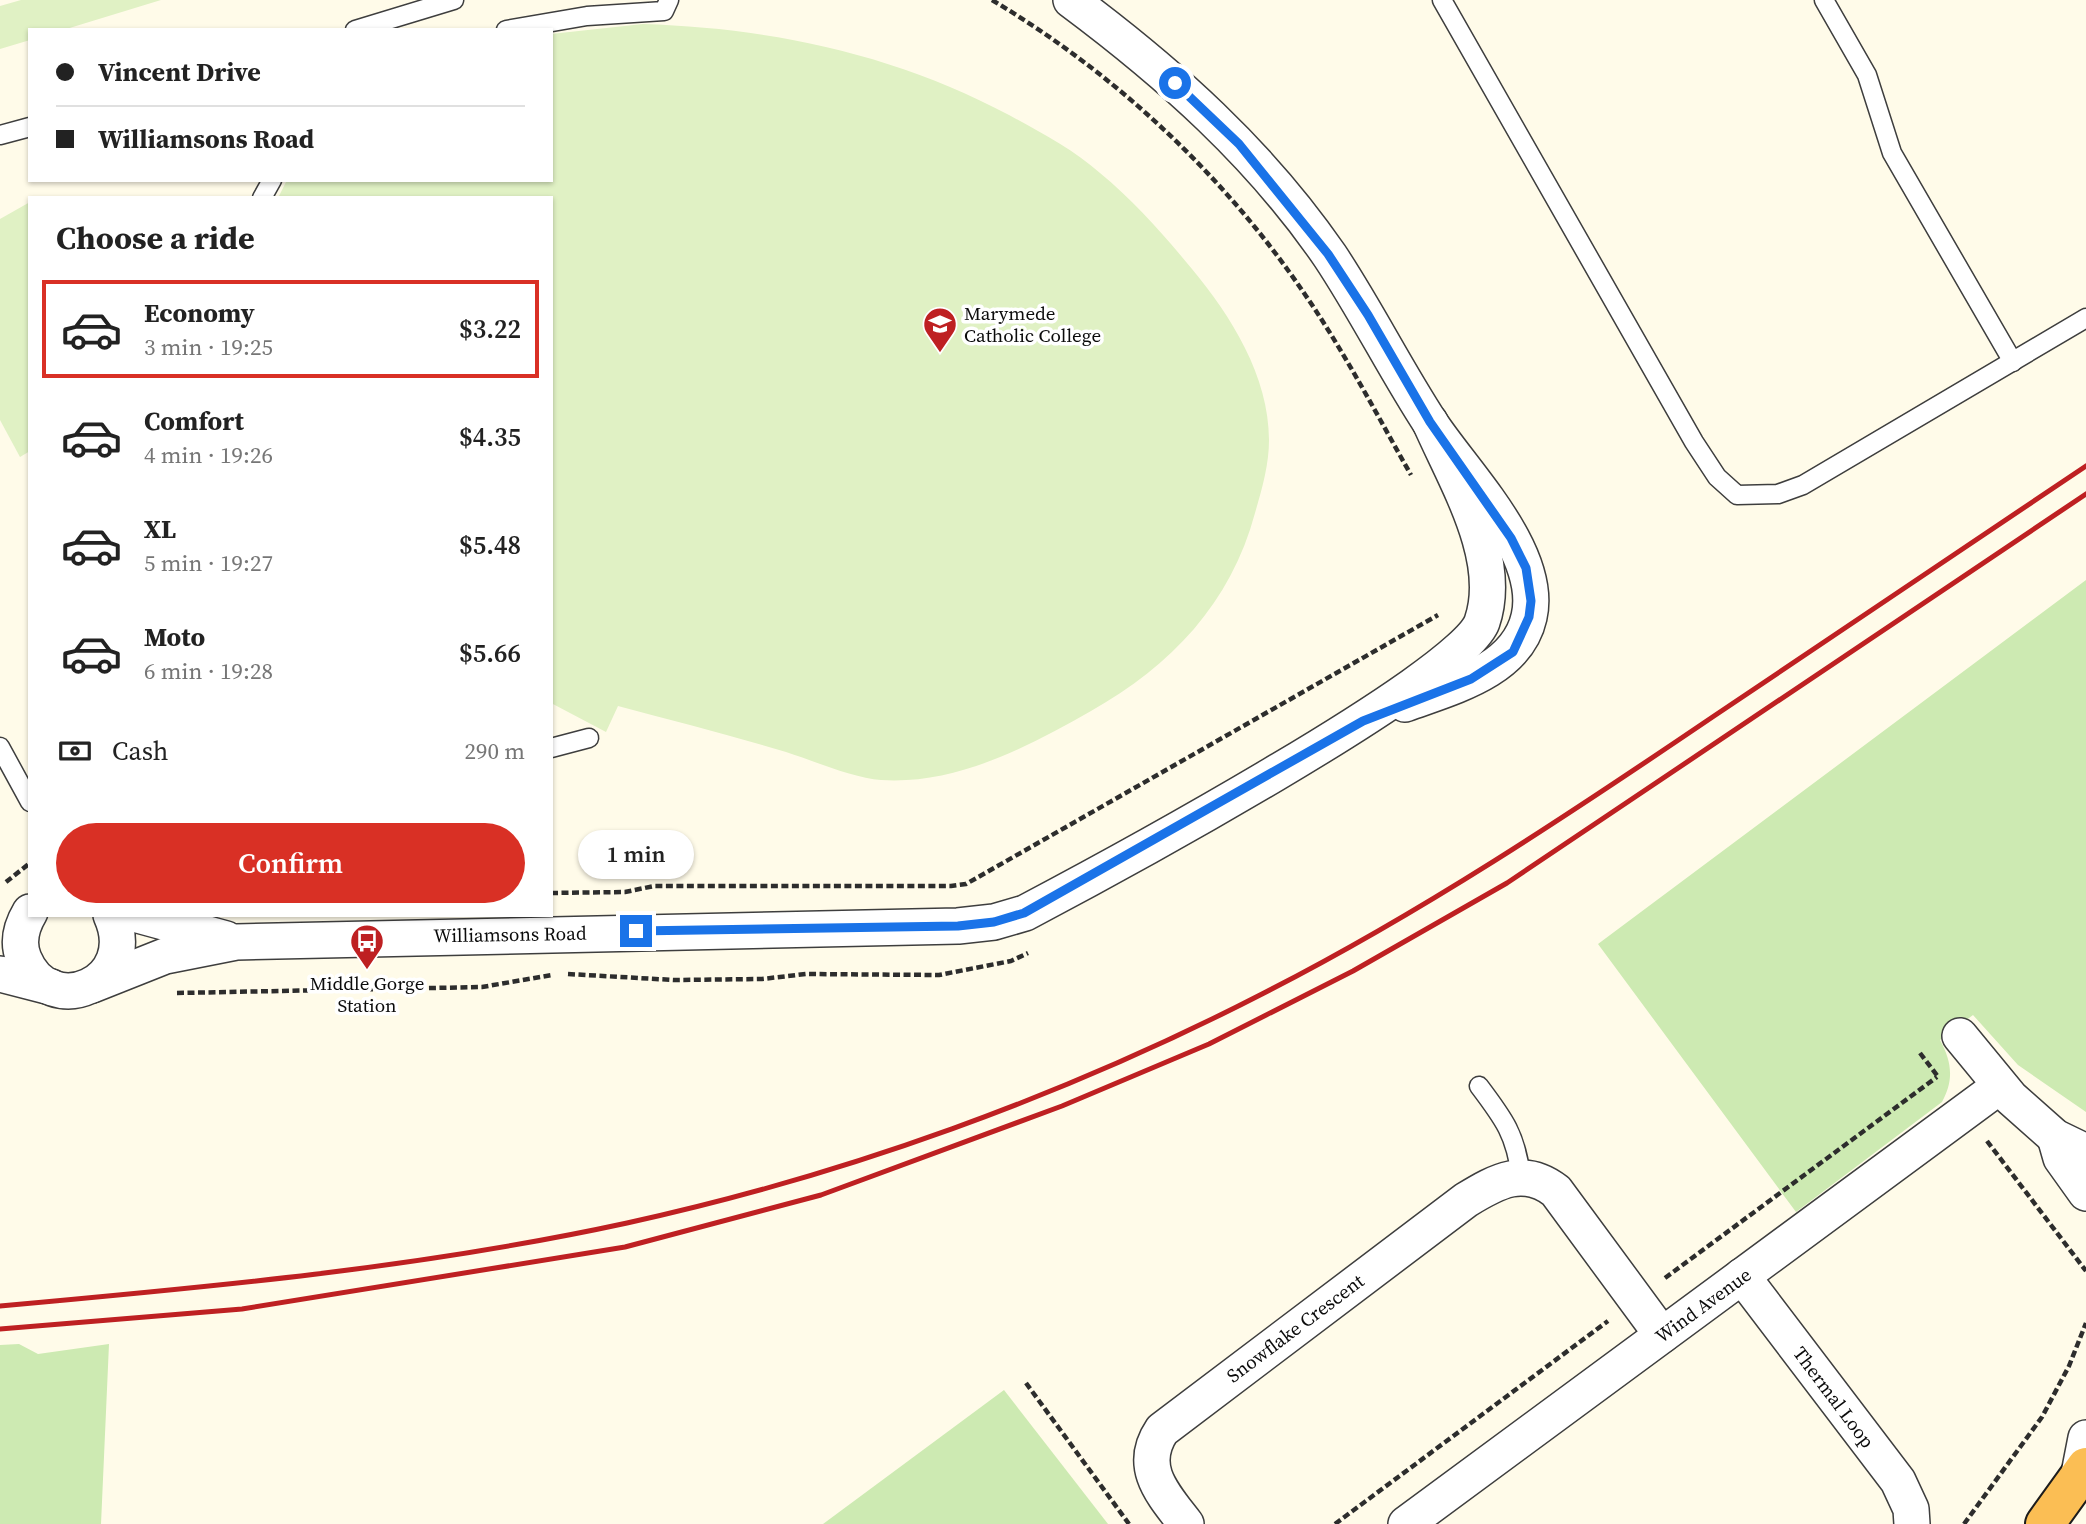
<!DOCTYPE html>
<meta charset="utf-8">
<style>
:root{--surface:#fff;--page:#f6f6f6;--text:#222;--muted:#767676;--line:#e0e0e0;--accent:#d93025}
body{margin:0;font-family:"Source Serif 4",serif;background:var(--page);color:var(--text);height:100vh;display:flex;flex-direction:column;font-size:26px;white-space:nowrap}
*{box-sizing:border-box;margin:0}
p{font-size:23px;color:var(--muted)}
.icon{flex:none;width:38px;height:38px;fill:none;stroke:currentColor;stroke-width:2;stroke-linecap:round;stroke-linejoin:round}
.map{position:relative;flex:1;overflow:hidden}
.side{position:absolute;left:28px;top:196px;width:525px;height:721px;display:flex;flex-direction:column;background:var(--surface);border-radius:0px;box-shadow:0 2px 5px #0004}
.side>*{flex:none}
.top-card{position:absolute;left:28px;top:28px;width:525px;height:154px;border-radius:0px;box-shadow:0 2px 5px #0004;display:grid;align-content:center;height:154px;padding:0 28px;background:var(--surface)}
.end{position:absolute;width:32px;height:32px;margin:-16px;border:9px solid #1a73e8;background:#fff;box-shadow:0 0 0 4px #fff}
.from{border-radius:50%}
.bubble{position:absolute;height:49px;border-radius:24px;background:var(--surface);box-shadow:0 2px 5px #0004;font-size:23px;font-weight:600;line-height:49px;text-align:center}
.top-card b{display:flex;align-items:center;gap:24px;height:66px;font-size:26px}
.top-card b+b{border-top:2px solid var(--line)}
.top-card i{width:18px;height:18px;background:var(--text)}
ul{padding:0;list-style:none}
li{display:flex;align-items:center;gap:21px;height:98px;margin:0 14px 10px;padding:0 14px;border:4px solid transparent;border-radius:0px}
li div{flex:1}
li b{display:block;font-size:26px}
li em{font-style:normal;font-weight:600}
li.on{border-color:var(--accent)}
li>.icon{width:63px;height:63px;stroke-width:1.5}
h2{padding:0 28px;font-size:32px;line-height:84px}
.pay{display:flex;align-items:center;gap:18px;height:77px;padding:0 28px;font-size:26px}
.pay p{margin-inline-start:auto}
.action{display:flex;gap:14px;margin-top:auto;padding:14px 28px}
.action a{flex:1;height:80px;border-radius:42px;background:var(--accent);color:#fff;font-size:28px;font-weight:600;line-height:80px;text-align:center}
.map>svg:first-child{display:block}
.green{fill:#cdeab2}
.pitch{fill:#e0f1c4}
.lines{fill:none;stroke-linecap:round;stroke-linejoin:round}
.service-casing{stroke:#3e3e3e;stroke-width:21}
.minor-casing{stroke:#3e3e3e;stroke-width:38}
.trunk-casing{stroke:#1c1c1c;stroke-width:42}
.path{stroke:#2d2d2d;stroke-width:4.5;stroke-dasharray:7 3.5;stroke-linecap:butt}
.service{stroke:#fff;stroke-width:18}
.minor{stroke:#fff;stroke-width:35}
.trunk{stroke:#fbbe54;stroke-width:38}
.rail{stroke:#be2022;stroke-width:5}
.route{stroke:#1a73e8;stroke-width:9}
.labels{text-anchor:middle;stroke-width:7;stroke-linejoin:round;paint-order:stroke}
.poi-label{font-size:19px;fill:#0b0b0b;stroke:#fff;text-anchor:start}
.street-label{font-size:19px;fill:#0b0b0b;stroke:#fff}
</style>
<div class="map">
<svg width="2086" height="1524" viewBox="0 0 2086 1524">
<rect width="100%" height="100%" fill="#fffbe9"/>
<g class="green">
<path d="M 2086,580 L 2086,1112 L 2018,1065 L 1973,1015 L 1940,1040 C 1952,1062 1954,1080 1942,1102 L 1796,1212 L 1598,944 Z"/>
<path d="M 19,1344 L 38,1354 L 109,1344 L 101,1524 L 0,1524 L 0,1345 Z"/>
<path d="M 1004,1390 L 1108,1524 L 823,1524 Z"/>
</g>
<g class="pitch">
<path d="M 21,0 L 161,0 L 63,30 L 30,30 L 30,40 L 0,49 L 0,6 Z"/>
<path d="M 643,24 C 771,28 895,54 1009,115 C 1040,132 1074,150 1100,173 C 1135,202 1163,234 1192,269 C 1231,316 1269,376 1269,440 C 1269,465 1262,489 1255,513 C 1231,603 1171,666 1091,711 C 1028,747 956,785 881,780 C 853,778 814,761 786,752 C 730,735 674,721 618,706 L 606,732 L 551,703 L 551,198 L 278,198 L 287,180 L 551,180 L 551,34 Z"/>
<path d="M 30,202 L 30,451 L 20,457 L 0,420 L 0,219 Z"/>
</g>
<g class="lines">
<g class="service-casing">
<g id="service">
<path d="M 1442,0 L 1694,442 L 1717,477 L 1737,495 L 1778,494 L 1803,485 L 2086,318"/>
<path d="M 1824,0 L 1867,75 L 1892,153 L 2013,362"/>
<path d="M 355,30 L 454,0"/>
<path d="M 506,30 L 587,16 L 664,11 L 669,0"/>
<path d="M 0,135 L 30,127"/>
<path d="M 262,198 L 272,180"/>
<path d="M 0,747 L 30,802"/>
<path d="M 551,748 L 589,738"/>
<path d="M 1479,1086 C 1504,1119 1516,1135 1521,1177"/>
</g>
</g>
<g class="minor-casing">
<g id="minor">
<path d="M 1071,0 C 1169,73 1260,154 1330,256 C 1366,310 1395,369 1431,424 C 1464,474 1544,553 1529,617 C 1517,671 1451,687 1405,704"/>
<path d="M 30,912 C 21,927 17,943 24,959 C 50,1022 142,983 111,915"/>
<path d="M 138,915 L 226,939"/>
<path d="M 0,974 L 51,987"/>
<path d="M 92,985 L 165,956 L 236,942 L 958,926 L 994,922 L 1025,913 C 1097,875 1462,679 1482,622 C 1504,558 1455,480 1430,422"/>
<path d="M 1960,1036 L 2011,1098 L 2055,1137 L 2086,1152"/>
<path d="M 2055,1137 L 2061,1158 L 2086,1193"/>
<path d="M 1742,1276 L 1898,1481 L 1911,1509 L 1912,1524"/>
<path d="M 2078,1479 L 2086,1438"/>
<path d="M 1186,1524 C 1163,1494 1137,1467 1162,1430 L 1466,1200 C 1497,1181 1524,1166 1556,1191 L 1662,1335"/>
<path d="M 1406,1524 L 2000,1086"/>
</g>
</g>
<g class="trunk-casing">
<path id="trunk" d="M 2045,1524 L 2086,1467"/>
</g>
<g class="path">
<path d="M 992,0 C 1116,74 1225,176 1306,296 C 1345,353 1377,415 1411,475"/>
<path d="M 6,882 L 30,863"/>
<path d="M 551,893 L 625,892 L 654,886 L 951,886 L 966,884 L 1438,615"/>
<path d="M 568,974 L 674,980 L 762,979 L 806,974 L 939,975 L 1011,961 L 1028,953"/>
<path d="M 177,993 L 482,987 L 552,975"/>
<path d="M 1920,1053 L 1939,1078"/>
<path d="M 1987,1141 L 2086,1271"/>
<path d="M 1665,1278 L 1937,1077"/>
<path d="M 1026,1383 L 1129,1524"/>
<path d="M 1335,1524 L 1608,1321"/>
<path d="M 1964,1524 L 2042,1417 L 2069,1366 L 2086,1323"/>
</g>
<use href="#service" class="service"/>
<use href="#minor" class="minor"/>
<use href="#trunk" class="trunk"/>
<g class="rail">
<path d="M 0,1306 C 210,1287 420,1268 627,1223 C 846,1175 1064,1096 1264,993 C 1421,913 1568,815 1714,716 C 1838,633 1962,549 2086,466"/>
<path d="M 0,1329 L 242,1309 L 625,1247 L 821,1195 L 1062,1106 L 1209,1044 L 1353,971 L 1507,883 L 2086,494"/>
</g>
</g>
<g class="lines">
<path class="route" d="M 636,931 L 958,926 L 994,922 L 1024,913 L 1363,721 L 1471,679 L 1513,652 L 1529,617 L 1531,601 L 1526,568 L 1511,538 L 1430,422 L 1368,315 L 1328,254 L 1239,144 L 1175,83"/>
</g>
<defs>
<g id="school-pin" transform="scale(1.75)"><path d="M0 17L-7.5 6A9.5 9.5 0 1 1 7.5 6Z" fill="#be2022" stroke="#fff"/><path d="M0-5L7-2L0 1L-7-2ZM-4 1L0 2.5L4 1V4Q0 6-4 4Z" fill="#fff"/></g>
<g id="bus-pin" transform="scale(1.75)"><path d="M0 17L-7.5 6A9.5 9.5 0 1 1 7.5 6Z" fill="#be2022" stroke="#fff"/><path d="M-5-6H5V4H4V6H2V4H-2V6H-4V4H-5ZM-3.5-4V0h7V-4ZM-3.5 1.2v1.5H-2V1.2ZM2 1.2v1.5H3.5V1.2Z" fill="#fff"/></g>
</defs>
<g fill-rule="evenodd">
<use href="#school-pin" x="940" y="324"/>
<use href="#bus-pin" x="367" y="941"/>
</g>
<g class="labels">
<g class="poi-label">
<text x="964" y="320">Marymede<tspan x="964" dy="22">Catholic College</tspan></text>
<text x="367" y="990" text-anchor="middle">Middle Gorge<tspan x="367" dy="22">Station</tspan></text>
</g>
<g class="street-label">
<text transform="translate(510 934) rotate(-1)" y="7">Williamsons Road</text>
<text transform="translate(1703 1305) rotate(-36)" y="7">Wind Avenue</text>
<text transform="translate(1295 1328) rotate(-37)" y="7">Snowflake Crescent</text>
<text transform="translate(1834 1397) rotate(53)" y="7">Thermal Loop</text>
</g>
</g>
</svg>
<i class="end from" style="left:1175px;top:83px"></i>
<i class="end" style="left:636px;top:931px"></i>
<div class="bubble" style="left:578px;top:830px;width:116px">1 min</div>
<div class="top-card">
<b><i class="from"></i>Vincent Drive</b>
<b><i></i>Williamsons Road</b>
</div>
<section class="side">
<h2>Choose a ride</h2>
<ul>
<li class="on"><svg class="icon" aria-label="car" viewBox="0 0 24 24"><path d="M5 17H2v-5l4-1 3-4h7l3 4 3 1v5h-3M9 17h6M6 11h13"/><circle cx="7" cy="17" r="2"/><circle cx="17" cy="17" r="2"/></svg><div><b>Economy</b><p>3 min · 19:25</p></div><em>$3.22</em></li>
<li><svg class="icon" aria-label="car" viewBox="0 0 24 24"><path d="M5 17H2v-5l4-1 3-4h7l3 4 3 1v5h-3M9 17h6M6 11h13"/><circle cx="7" cy="17" r="2"/><circle cx="17" cy="17" r="2"/></svg><div><b>Comfort</b><p>4 min · 19:26</p></div><em>$4.35</em></li>
<li><svg class="icon" aria-label="car" viewBox="0 0 24 24"><path d="M5 17H2v-5l4-1 3-4h7l3 4 3 1v5h-3M9 17h6M6 11h13"/><circle cx="7" cy="17" r="2"/><circle cx="17" cy="17" r="2"/></svg><div><b>XL</b><p>5 min · 19:27</p></div><em>$5.48</em></li>
<li><svg class="icon" aria-label="car" viewBox="0 0 24 24"><path d="M5 17H2v-5l4-1 3-4h7l3 4 3 1v5h-3M9 17h6M6 11h13"/><circle cx="7" cy="17" r="2"/><circle cx="17" cy="17" r="2"/></svg><div><b>Moto</b><p>6 min · 19:28</p></div><em>$5.66</em></li>
</ul>
<div class="pay"><svg class="icon" aria-label="cash" viewBox="0 0 24 24"><path d="M3 7h18v10H3z"/><circle cx="12" cy="12" r="2"/></svg>Cash<p>290 m</p></div>
<div class="action"><a>Confirm</a></div>
</section>
</div>
